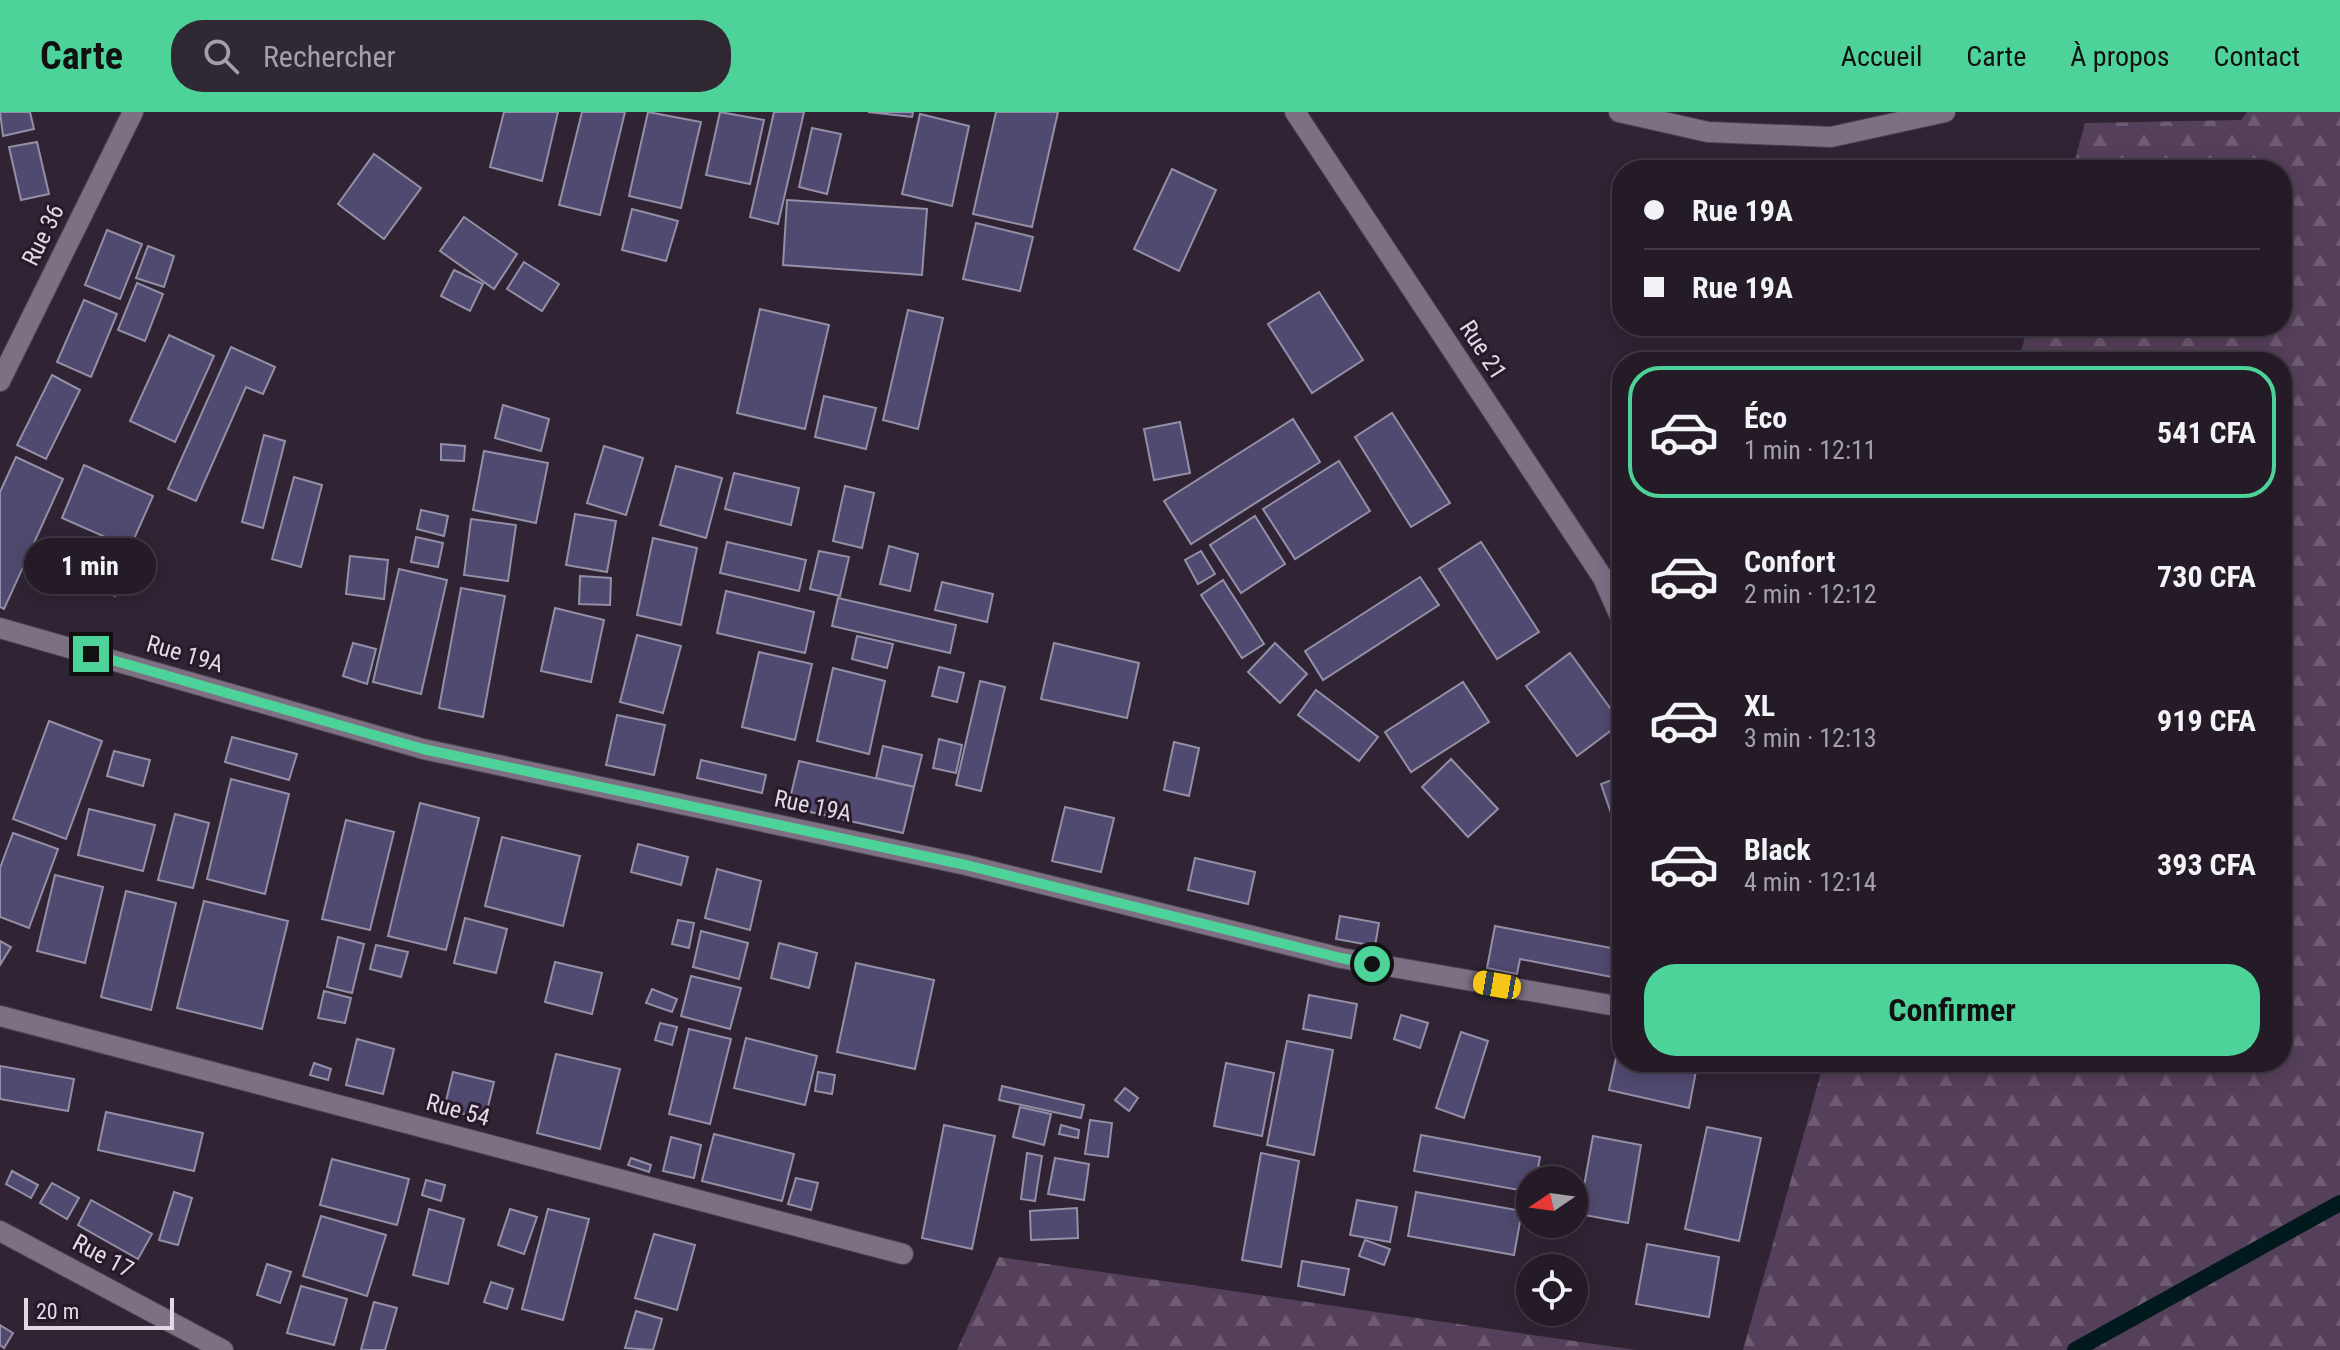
<!DOCTYPE html>
<html lang="fr">
<meta charset="utf-8">
<style>
:root{--surface:#241b27;--page:#302833;--text:#f1f3f6;--muted:#a3a1a7;--line:#413944;--accent:#4dd39a}
body{margin:0;font-family:"Roboto Condensed",sans-serif;background:var(--page);color:var(--text);height:100vh;display:flex;flex-direction:column;font-size:30px;white-space:nowrap}
*{box-sizing:border-box;margin:0}
p{font-size:26px;color:var(--muted)}
.icon{flex:none;width:44px;height:44px;fill:none;stroke:currentColor;stroke-width:2;stroke-linecap:round;stroke-linejoin:round}
.map{position:relative;flex:1;overflow:hidden}
.side{position:absolute;left:1612px;top:240px;width:680px;height:720px;display:flex;flex-direction:column;background:var(--surface);border-radius:32px;box-shadow:0 4px 20px #0003,0 0 0 2px var(--line)}
.side>*{flex:none}
.banner{position:absolute;left:1612px;top:48px;width:680px;height:176px;border-radius:32px;box-shadow:0 4px 20px #0003,0 0 0 2px var(--line);display:grid;align-content:center;height:176px;padding:0 32px;background:var(--surface)}
.needle{width:52px;rotate:257deg}
.controls{position:absolute;left:1516px;top:1054px;display:grid;gap:16px}
.controls a{display:grid;place-items:center;width:72px;height:72px;border-radius:50%;background:var(--surface);box-shadow:0 4px 20px #0003,0 0 0 2px var(--line);font-size:40px}
.scale{position:absolute;left:24px;bottom:20px;width:150px;box-sizing:border-box;padding-left:8px;border:4px solid #e1d9e3;border-top:0;font-size:22px;line-height:28px;white-space:nowrap;color:#e1d9e3;-webkit-text-stroke:6px #261a2a;paint-order:stroke}
.end{position:absolute;width:36px;height:36px;margin:-18px;border:10px solid #4dd39a;background:#111;box-shadow:0 0 0 4px #111}
.from{border-radius:50%}
.bubble{position:absolute;height:56px;border-radius:28px;background:var(--surface);box-shadow:0 4px 20px #0003,0 0 0 2px var(--line);font-size:26px;font-weight:700;line-height:56px;text-align:center}
.car{position:absolute;width:24px;height:48px;margin:-24px -12px;border-radius:10px;box-shadow:0 0 6px 2px #0007;background:linear-gradient(#f5c518 24%,#345 0 40%,#f5c518 0 76%,#345 0 86%,#f5c518 0)}
.banner b{display:flex;align-items:center;gap:28px;height:76px;font-size:30px}
.banner b+b{border-top:2px solid var(--line)}
.banner i{width:20px;height:20px;background:var(--text)}
ul{padding:14px 0 0;list-style:none}
li{display:flex;align-items:center;gap:24px;height:132px;margin:0 16px 12px;padding:0 16px;border:4px solid transparent;border-radius:32px}
li div{flex:1}
li b{display:block;font-size:30px}
li em{font-style:normal;font-weight:700}
li.selected{border-color:var(--accent)}
li>.icon{width:72px;height:72px;stroke-width:1.5}
.action{display:flex;gap:16px;margin-top:auto;padding:16px 32px}
.action a{flex:1;height:92px;border-radius:32px;background:var(--accent);color:#111;font-size:32px;font-weight:700;line-height:92px;text-align:center}
header{display:flex;align-items:center;gap:48px;box-sizing:border-box;height:112px;padding:0 40px;background:var(--accent);color:#111}
header strong{font-size:38px}
nav{display:flex;gap:44px;margin-inline-start:auto;font-size:28px}
.search{width:560px;height:72px;background:var(--page);display:flex;align-items:center;gap:20px;box-sizing:border-box;padding:0 28px;border-radius:32px;color:var(--muted);font-size:30px}
.map>svg:first-child{display:block}
.forest{fill:url(#forest-firs)}
.lines{fill:none;stroke-linecap:round;stroke-linejoin:round}
.stream{stroke:#00191c;stroke-width:16}
.building{fill:#514a70;stroke:#938fa6;stroke-width:2}
.minor-casing{stroke:#4c424f;stroke-width:22}
.minor{stroke:#7e7083;stroke-width:20}
.route{stroke:#4dd39a;stroke-width:10}
.labels{text-anchor:middle;stroke-width:6;stroke-linejoin:round;paint-order:stroke}
.street-label{font-size:24px;fill:#e1d9e3;stroke:#261a2a}
</style>
<header>
<strong>Carte</strong>
<div class="search"><svg class="icon" aria-label="search" viewBox="0 0 24 24"><circle cx="10" cy="10" r="6"/><path d="M15 15l6 6"/></svg>Rechercher</div>
<nav><a>Accueil</a><a>Carte</a><a>À propos</a><a>Contact</a></nav>
</header>
<div class="map">
<svg width="2340" height="1238" viewBox="0 0 2340 1238">
<defs>
<pattern id="forest-firs" width="22" height="20" patternUnits="userSpaceOnUse" patternTransform="scale(2)"><rect width="22" height="20" fill="#55405b"/><path d="M5 1l3.5 6h-7zM16 11l3.5 6h-7z" fill="#6d5b72"/></pattern>
</defs>
<rect width="100%" height="100%" fill="#302434"/>
<g class="forest">
<path d="M 2247,0 L 2340,0 L 2340,1238 L 1743,1238 L 1824,950 L 2282,950 L 2282,250 L 2018,250 L 2028,214 L 2282,214 L 2282,58 L 2072,58 L 2085,11 L 2241,8 Z"/>
<path d="M 999,1145 L 1636,1238 L 957,1238 Z"/>
</g>
<g class="lines">
<path class="stream" d="M 2075,1238 L 2340,1091"/>
</g>
<g class="building">
<path d="M 0,0 L 30,0 L 34,17 L 3,24 Z"/>
<path d="M 504,0 L 558,0 L 542,69 L 490,55 Z"/>
<path d="M 582,0 L 625,0 L 600,103 L 559,93 Z"/>
<path d="M 648,0 L 701,10 L 681,96 L 629,84 Z"/>
<path d="M 720,0 L 764,8 L 750,72 L 706,63 Z"/>
<path d="M 774,0 L 804,0 L 778,112 L 750,105 Z"/>
<path d="M 868,0 L 913,0 L 912,5 Z"/>
<path d="M 996,0 L 1058,0 L 1032,115 L 973,102 Z"/>
<path d="M 920,2 L 969,14 L 952,94 L 902,82 Z"/>
<path d="M 812,16 L 841,22 L 827,82 L 799,75 Z"/>
<path d="M 37,30 L 49,82 L 21,88 L 9,35 Z"/>
<path d="M 374,42 L 421,76 L 384,127 L 338,92 Z"/>
<path d="M 1172,57 L 1216,78 L 1179,159 L 1134,137 Z"/>
<path d="M 787,88 L 927,97 L 922,163 L 783,153 Z"/>
<path d="M 632,97 L 678,109 L 666,149 L 622,138 Z"/>
<path d="M 464,105 L 517,142 L 494,177 L 440,139 Z"/>
<path d="M 976,111 L 1033,125 L 1020,179 L 963,167 Z"/>
<path d="M 107,118 L 142,132 L 120,187 L 85,173 Z"/>
<path d="M 148,134 L 174,144 L 164,175 L 136,166 Z"/>
<path d="M 524,150 L 559,172 L 542,199 L 507,177 Z"/>
<path d="M 454,158 L 483,172 L 470,199 L 441,184 Z"/>
<path d="M 137,171 L 163,182 L 145,229 L 118,218 Z"/>
<path d="M 1319,180 L 1363,248 L 1312,281 L 1268,212 Z"/>
<path d="M 84,188 L 117,202 L 91,265 L 57,250 Z"/>
<path d="M 760,197 L 829,213 L 805,317 L 737,301 Z"/>
<path d="M 908,198 L 943,206 L 918,317 L 883,308 Z"/>
<path d="M 169,223 L 214,244 L 175,330 L 130,309 Z"/>
<path d="M 231,235 L 275,255 L 263,282 L 246,275 L 196,389 L 168,377 Z"/>
<path d="M 52,263 L 80,278 L 46,347 L 17,333 Z"/>
<path d="M 824,284 L 876,296 L 866,337 L 815,325 Z"/>
<path d="M 503,293 L 549,307 L 541,339 L 495,326 Z"/>
<path d="M 1392,301 L 1450,391 L 1411,415 L 1355,325 Z"/>
<path d="M 1293,307 L 1320,350 L 1191,432 L 1164,389 Z"/>
<path d="M 1180,310 L 1190,361 L 1154,368 L 1144,317 Z"/>
<path d="M 264,323 L 285,329 L 263,416 L 242,410 Z"/>
<path d="M 441,332 L 465,334 L 464,349 L 441,348 Z"/>
<path d="M 604,334 L 643,346 L 626,403 L 587,391 Z"/>
<path d="M 484,339 L 548,351 L 536,411 L 473,398 Z"/>
<path d="M 16,345 L 63,367 L 4,497 L 0,495 L 0,380 Z"/>
<path d="M 1339,349 L 1370,399 L 1295,447 L 1263,397 Z"/>
<path d="M 84,353 L 153,384 L 130,436 L 62,406 Z"/>
<path d="M 676,354 L 722,366 L 706,426 L 660,413 Z"/>
<path d="M 734,361 L 799,376 L 791,413 L 725,397 Z"/>
<path d="M 294,365 L 322,373 L 301,455 L 272,447 Z"/>
<path d="M 845,374 L 874,381 L 862,436 L 833,429 Z"/>
<path d="M 421,398 L 448,404 L 444,424 L 417,417 Z"/>
<path d="M 575,402 L 616,409 L 607,460 L 566,453 Z"/>
<path d="M 1255,404 L 1285,452 L 1241,481 L 1210,433 Z"/>
<path d="M 471,407 L 516,413 L 508,469 L 464,463 Z"/>
<path d="M 416,425 L 443,431 L 438,455 L 411,450 Z"/>
<path d="M 653,426 L 697,436 L 681,513 L 637,503 Z"/>
<path d="M 727,430 L 806,448 L 799,479 L 720,461 Z"/>
<path d="M 1481,430 L 1539,520 L 1497,547 L 1439,457 Z"/>
<path d="M 889,434 L 918,442 L 910,479 L 880,472 Z"/>
<path d="M 100,436 L 131,452 L 115,484 L 84,469 Z"/>
<path d="M 819,439 L 849,445 L 840,484 L 810,477 Z"/>
<path d="M 1201,439 L 1215,462 L 1198,472 L 1185,448 Z"/>
<path d="M 350,444 L 388,448 L 384,487 L 346,482 Z"/>
<path d="M 399,457 L 447,468 L 421,582 L 373,570 Z"/>
<path d="M 580,464 L 611,466 L 610,493 L 579,492 Z"/>
<path d="M 1420,465 L 1439,493 L 1323,568 L 1305,539 Z"/>
<path d="M 1223,468 L 1264,532 L 1242,546 L 1201,483 Z"/>
<path d="M 942,470 L 993,482 L 987,510 L 935,498 Z"/>
<path d="M 461,476 L 505,484 L 483,605 L 439,596 Z"/>
<path d="M 726,479 L 814,500 L 805,541 L 717,521 Z"/>
<path d="M 838,486 L 956,513 L 950,541 L 832,514 Z"/>
<path d="M 555,496 L 604,508 L 591,570 L 541,559 Z"/>
<path d="M 637,523 L 681,534 L 663,601 L 620,590 Z"/>
<path d="M 857,524 L 893,532 L 887,556 L 852,547 Z"/>
<path d="M 353,531 L 376,537 L 367,572 L 343,564 Z"/>
<path d="M 1054,531 L 1139,551 L 1127,606 L 1041,587 Z"/>
<path d="M 1275,531 L 1307,562 L 1280,591 L 1248,560 Z"/>
<path d="M 759,540 L 812,552 L 795,628 L 742,615 Z"/>
<path d="M 1570,541 L 1621,611 L 1577,644 L 1526,574 Z"/>
<path d="M 939,555 L 964,561 L 957,590 L 932,584 Z"/>
<path d="M 833,556 L 885,569 L 869,642 L 817,629 Z"/>
<path d="M 980,569 L 1005,575 L 981,679 L 956,673 Z"/>
<path d="M 1463,570 L 1489,610 L 1411,660 L 1385,620 Z"/>
<path d="M 1316,578 L 1378,625 L 1359,649 L 1298,603 Z"/>
<path d="M 617,603 L 665,613 L 654,663 L 606,653 Z"/>
<path d="M 49,609 L 102,629 L 66,727 L 13,707 Z"/>
<path d="M 232,625 L 297,642 L 289,668 L 225,650 Z"/>
<path d="M 939,627 L 962,633 L 956,661 L 933,656 Z"/>
<path d="M 1174,630 L 1199,636 L 1189,684 L 1164,678 Z"/>
<path d="M 883,634 L 922,643 L 914,675 L 876,666 Z"/>
<path d="M 114,639 L 150,648 L 143,674 L 107,664 Z"/>
<path d="M 1451,647 L 1498,697 L 1468,725 L 1422,675 Z"/>
<path d="M 701,648 L 766,663 L 762,681 L 697,666 Z"/>
<path d="M 799,649 L 914,675 L 903,721 L 788,695 Z"/>
<path d="M 1622,664 L 1622,733 L 1601,672 Z"/>
<path d="M 231,667 L 289,682 L 265,782 L 207,767 Z"/>
<path d="M 420,691 L 479,706 L 446,838 L 388,824 Z"/>
<path d="M 1065,695 L 1114,706 L 1101,760 L 1052,749 Z"/>
<path d="M 89,697 L 155,713 L 143,759 L 78,743 Z"/>
<path d="M 175,702 L 209,711 L 193,776 L 158,768 Z"/>
<path d="M 346,708 L 394,720 L 370,818 L 322,807 Z"/>
<path d="M 13,721 L 58,737 L 29,816 L 0,805 L 0,756 Z"/>
<path d="M 502,725 L 580,744 L 563,814 L 485,794 Z"/>
<path d="M 638,732 L 688,745 L 681,773 L 631,760 Z"/>
<path d="M 1195,746 L 1255,760 L 1248,792 L 1188,778 Z"/>
<path d="M 717,757 L 761,769 L 750,818 L 705,806 Z"/>
<path d="M 55,763 L 103,775 L 85,851 L 37,839 Z"/>
<path d="M 126,779 L 176,791 L 151,898 L 101,885 Z"/>
<path d="M 204,789 L 288,809 L 262,917 L 177,896 Z"/>
<path d="M 1340,804 L 1379,811 L 1375,834 L 1336,827 Z"/>
<path d="M 465,806 L 507,817 L 496,861 L 454,851 Z"/>
<path d="M 678,808 L 694,811 L 689,836 L 672,832 Z"/>
<path d="M 1495,814 L 1622,838 L 1622,867 L 1520,847 L 1517,862 L 1487,856 Z"/>
<path d="M 701,819 L 748,831 L 739,867 L 693,855 Z"/>
<path d="M 338,825 L 364,832 L 352,881 L 327,875 Z"/>
<path d="M 0,829 L 11,835 L 0,853 Z"/>
<path d="M 779,831 L 817,841 L 809,876 L 771,866 Z"/>
<path d="M 376,833 L 408,840 L 401,865 L 370,857 Z"/>
<path d="M 555,850 L 602,861 L 592,902 L 545,890 Z"/>
<path d="M 856,851 L 934,868 L 915,957 L 837,940 Z"/>
<path d="M 691,864 L 741,876 L 730,917 L 681,904 Z"/>
<path d="M 652,877 L 677,887 L 672,900 L 646,891 Z"/>
<path d="M 324,879 L 351,886 L 345,911 L 318,906 Z"/>
<path d="M 1309,883 L 1357,892 L 1351,926 L 1303,917 Z"/>
<path d="M 1401,903 L 1428,911 L 1420,936 L 1394,927 Z"/>
<path d="M 660,911 L 677,915 L 672,933 L 655,928 Z"/>
<path d="M 689,917 L 731,927 L 710,1012 L 669,1002 Z"/>
<path d="M 1461,920 L 1488,929 L 1464,1006 L 1436,996 Z"/>
<path d="M 746,926 L 817,944 L 805,993 L 734,976 Z"/>
<path d="M 357,927 L 394,937 L 383,982 L 346,973 Z"/>
<path d="M 1287,929 L 1333,938 L 1314,1043 L 1267,1033 Z"/>
<path d="M 1617,941 L 1622,942 L 1622,950 L 1657,950 L 1696,959 L 1689,996 L 1609,978 Z"/>
<path d="M 556,942 L 620,957 L 600,1037 L 537,1021 Z"/>
<path d="M 314,951 L 331,957 L 328,968 L 310,963 Z"/>
<path d="M 1226,951 L 1274,961 L 1262,1024 L 1214,1014 Z"/>
<path d="M 0,954 L 74,967 L 68,999 L 0,987 Z"/>
<path d="M 453,960 L 494,970 L 485,1007 L 444,997 Z"/>
<path d="M 818,960 L 835,963 L 832,982 L 815,979 Z"/>
<path d="M 1002,974 L 1084,993 L 1081,1006 L 999,988 Z"/>
<path d="M 1125,976 L 1138,986 L 1129,999 L 1115,988 Z"/>
<path d="M 1020,995 L 1051,1002 L 1044,1033 L 1013,1025 Z"/>
<path d="M 106,1000 L 203,1021 L 194,1059 L 98,1038 Z"/>
<path d="M 1090,1008 L 1112,1011 L 1108,1045 L 1085,1042 Z"/>
<path d="M 944,1013 L 995,1024 L 972,1137 L 922,1126 Z"/>
<path d="M 1061,1013 L 1079,1018 L 1078,1026 L 1059,1022 Z"/>
<path d="M 1707,1015 L 1761,1026 L 1739,1129 L 1685,1117 Z"/>
<path d="M 714,1022 L 794,1042 L 782,1089 L 702,1069 Z"/>
<path d="M 1421,1023 L 1540,1045 L 1536,1068 L 1530,1068 L 1530,1080 L 1414,1059 Z"/>
<path d="M 1593,1024 L 1641,1033 L 1628,1111 L 1579,1102 Z"/>
<path d="M 671,1025 L 701,1033 L 694,1066 L 663,1059 Z"/>
<path d="M 1027,1041 L 1042,1044 L 1035,1089 L 1021,1087 Z"/>
<path d="M 1261,1041 L 1299,1049 L 1281,1155 L 1242,1148 Z"/>
<path d="M 631,1046 L 651,1053 L 649,1060 L 628,1053 Z"/>
<path d="M 1055,1046 L 1089,1052 L 1084,1088 L 1048,1082 Z"/>
<path d="M 332,1047 L 409,1067 L 397,1113 L 320,1093 Z"/>
<path d="M 12,1059 L 38,1073 L 31,1086 L 6,1072 Z"/>
<path d="M 796,1066 L 818,1071 L 811,1098 L 788,1092 Z"/>
<path d="M 426,1068 L 445,1073 L 441,1089 L 422,1083 Z"/>
<path d="M 52,1071 L 79,1086 L 67,1107 L 40,1091 Z"/>
<path d="M 174,1080 L 192,1086 L 178,1133 L 159,1128 Z"/>
<path d="M 1416,1080 L 1522,1099 L 1514,1143 L 1408,1124 Z"/>
<path d="M 91,1088 L 152,1122 L 138,1147 L 78,1113 Z"/>
<path d="M 1357,1088 L 1397,1095 L 1390,1130 L 1350,1123 Z"/>
<path d="M 1077,1096 L 1078,1126 L 1031,1128 L 1030,1099 Z"/>
<path d="M 429,1097 L 464,1107 L 448,1172 L 413,1163 Z"/>
<path d="M 510,1097 L 537,1105 L 524,1142 L 498,1133 Z"/>
<path d="M 548,1097 L 589,1107 L 563,1208 L 522,1197 Z"/>
<path d="M 321,1104 L 386,1123 L 367,1184 L 303,1164 Z"/>
<path d="M 654,1122 L 695,1133 L 677,1198 L 635,1186 Z"/>
<path d="M 1365,1128 L 1390,1137 L 1384,1153 L 1359,1144 Z"/>
<path d="M 1647,1132 L 1719,1145 L 1709,1205 L 1636,1192 Z"/>
<path d="M 1302,1149 L 1349,1157 L 1344,1183 L 1298,1174 Z"/>
<path d="M 267,1152 L 291,1160 L 280,1191 L 257,1183 Z"/>
<path d="M 491,1170 L 513,1177 L 507,1197 L 484,1190 Z"/>
<path d="M 301,1174 L 347,1187 L 334,1233 L 287,1221 Z"/>
<path d="M 374,1190 L 397,1196 L 385,1238 L 361,1238 Z"/>
<path d="M 636,1199 L 662,1207 L 653,1238 L 625,1236 Z"/>
<path d="M 0,1213 L 13,1221 L 4,1236 L 0,1233 Z"/>
</g>
<g class="lines">
<g class="minor-casing">
<g id="minor">
<path d="M 1295,0 L 1603,466 L 1622,509"/>
<path d="M 1619,0 L 1708,20 L 1831,25 L 1945,0"/>
<path d="M 0,269 L 133,0"/>
<path d="M 0,516 L 423,637 L 966,753 L 1341,846 L 1622,895"/>
<path d="M 0,904 L 903,1142"/>
<path d="M 0,1119 L 223,1238"/>
</g>
</g>
<use href="#minor" class="minor"/>
</g>
<g class="lines">
<path class="route" d="M 91,542 L 423,637 L 966,753 L 1341,846 L 1372,852"/>
</g>
<g class="labels">
<g class="street-label">
<text transform="translate(43 123) rotate(-64)" y="8">Rue 36</text>
<text transform="translate(1483 238) rotate(57)" y="8">Rue 21</text>
<text transform="translate(185 542) rotate(16)" y="8">Rue 19A</text>
<text transform="translate(813 694) rotate(12)" y="8">Rue 19A</text>
<text transform="translate(458 998) rotate(15)" y="8">Rue 54</text>
<text transform="translate(103 1144) rotate(28)" y="8">Rue 17</text>
</g>
</g>
</svg>
<div class="controls">
<a><svg class="needle" viewBox="-14 -14 28 28"><path d="M0-13l5 13h-10z" fill="#e53935"/><path d="M0 13l5-13h-10z" fill="#a3a1a7"/></svg></a>
<a><svg class="icon" aria-label="locate" viewBox="0 0 24 24"><circle cx="12" cy="12" r="6"/><path d="M12 2v4M12 18v4M2 12h4M18 12h4"/></svg></a>
</div>
<div class="scale">20 m</div>
<i class="end from" style="left:1372px;top:852px"></i>
<i class="end" style="left:91px;top:542px"></i>
<div class="bubble" style="left:24px;top:426px;width:132px">1 min</div>
<i class="car" style="left:1497px;top:873px;rotate:280deg"></i>
<div class="banner">
<b><i class="from"></i>Rue 19A</b>
<b><i></i>Rue 19A</b>
</div>
<section class="side">
<ul>
<li class="selected"><svg class="icon" aria-label="car" viewBox="0 0 24 24"><path d="M5 17H2v-5l4-1 3-4h7l3 4 3 1v5h-3M9 17h6M6 11h13"/><circle cx="7" cy="17" r="2"/><circle cx="17" cy="17" r="2"/></svg><div><b>Éco</b><p>1 min · 12:11</p></div><em>541 CFA</em></li>
<li><svg class="icon" aria-label="car" viewBox="0 0 24 24"><path d="M5 17H2v-5l4-1 3-4h7l3 4 3 1v5h-3M9 17h6M6 11h13"/><circle cx="7" cy="17" r="2"/><circle cx="17" cy="17" r="2"/></svg><div><b>Confort</b><p>2 min · 12:12</p></div><em>730 CFA</em></li>
<li><svg class="icon" aria-label="car" viewBox="0 0 24 24"><path d="M5 17H2v-5l4-1 3-4h7l3 4 3 1v5h-3M9 17h6M6 11h13"/><circle cx="7" cy="17" r="2"/><circle cx="17" cy="17" r="2"/></svg><div><b>XL</b><p>3 min · 12:13</p></div><em>919 CFA</em></li>
<li><svg class="icon" aria-label="car" viewBox="0 0 24 24"><path d="M5 17H2v-5l4-1 3-4h7l3 4 3 1v5h-3M9 17h6M6 11h13"/><circle cx="7" cy="17" r="2"/><circle cx="17" cy="17" r="2"/></svg><div><b>Black</b><p>4 min · 12:14</p></div><em>393 CFA</em></li>
</ul>
<div class="action"><a>Confirmer</a></div>
</section>
</div>
